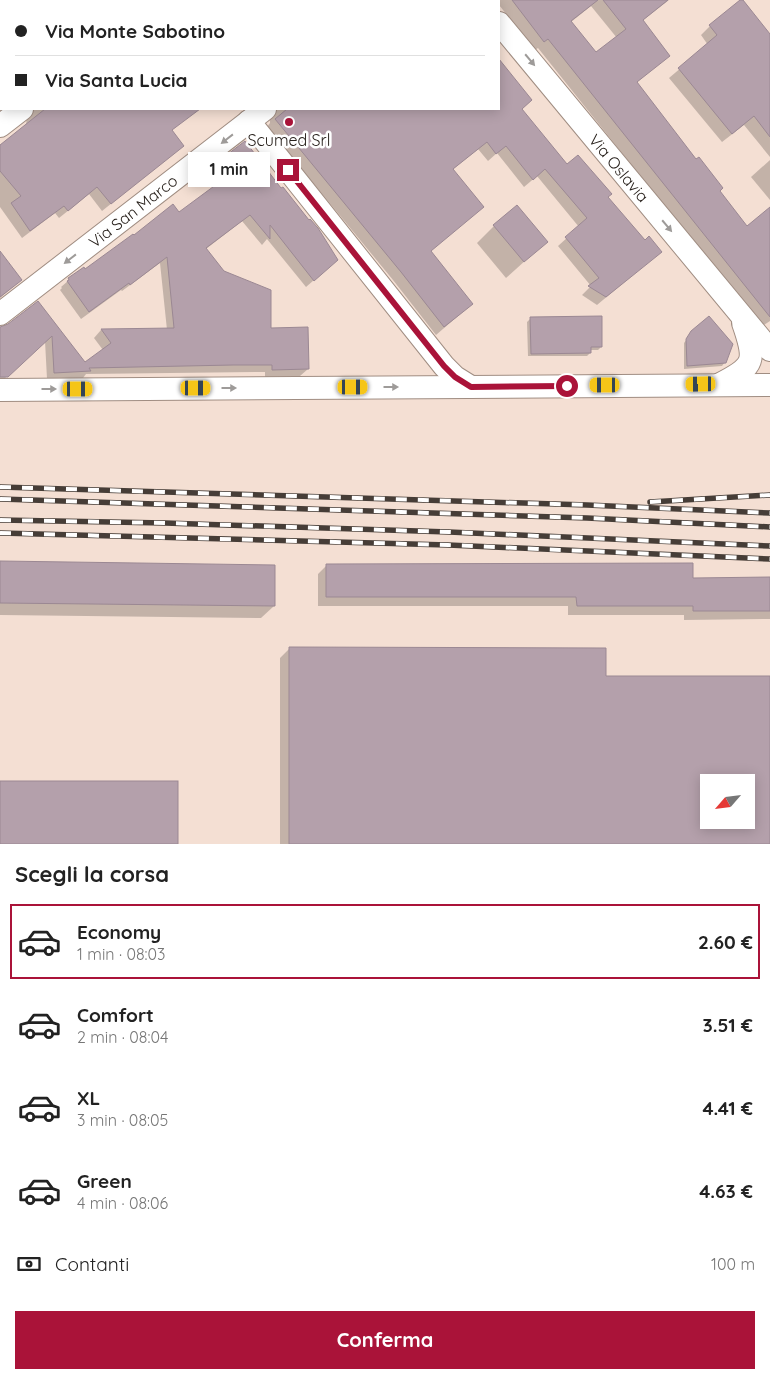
<!DOCTYPE html>
<html lang="it">
<meta charset="utf-8">
<style>
:root{--surface:#fff;--page:#f6f6f6;--text:#222;--muted:#767676;--line:#e0e0e0;--accent:#aa1339}
body{margin:0;font-family:Quicksand,sans-serif;background:var(--page);color:var(--text);height:100vh;display:flex;flex-direction:column;font-size:19px;white-space:nowrap}
*{box-sizing:border-box;margin:0}
p{font-size:16px;color:var(--muted)}
.icon{flex:none;width:28px;height:28px;fill:none;stroke:currentColor;stroke-width:2;stroke-linecap:round;stroke-linejoin:round}
.map{position:relative;height:844px;overflow:hidden}
.side{display:flex;flex-direction:column;background:var(--surface);flex:1}
.side>*{flex:none}
.banner{position:absolute;left:0px;top:0px;width:500px;height:110px;box-shadow:0 2px 12px #0003;display:grid;align-content:center;height:110px;padding:0 15px;background:var(--surface)}
.needle{width:32px;rotate:242deg}
.buttons{position:absolute;left:700px;top:774px;display:grid;gap:10px}
.buttons a{display:grid;place-items:center;width:55px;height:55px;border-radius:0px;background:var(--surface);box-shadow:0 2px 12px #0003;font-size:25px}
.end{position:absolute;width:22px;height:22px;margin:-11px;border:6px solid #aa1339;background:#fff;box-shadow:0 0 0 2px #fff}
.from{border-radius:50%}
.bubble{position:absolute;height:35px;border-radius:0px;background:var(--surface);box-shadow:0 2px 12px #0003;font-size:16px;font-weight:800;line-height:35px;text-align:center}
.car{position:absolute;width:15px;height:30px;margin:-15px -8px;border-radius:6px;box-shadow:0 0 4px 1px #0007;background:linear-gradient(#f5c518 24%,#345 0 40%,#f5c518 0 76%,#345 0 86%,#f5c518 0)}
.banner b{display:flex;align-items:center;gap:18px;height:48px;font-size:19px}
.banner b+b{border-top:1px solid var(--line)}
.banner i{width:12px;height:12px;background:var(--text)}
ul{padding:0;list-style:none}
li{display:flex;align-items:center;gap:15px;height:75px;margin:0 10px 8px;padding:0 5px;border:2px solid transparent;border-radius:0px}
li div{flex:1}
li b{display:block;font-size:19px}
li em{font-style:normal;font-weight:800}
li.on{border-color:var(--accent)}
li>.icon{width:45px;height:45px;stroke-width:1.5}
h2{padding:0 15px;font-size:22px;line-height:60px}
.pay{display:flex;align-items:center;gap:12px;height:55px;padding:0 15px;font-size:19px}
.pay p{margin-inline-start:auto}
.primary-button{display:flex;gap:10px;margin-top:auto;padding:10px 15px}
.primary-button a{flex:1;height:58px;border-radius:0px;background:var(--accent);color:#fff;font-size:20px;font-weight:800;line-height:58px;text-align:center}
.map>svg:first-child{display:block}
.shadow{fill:#0003;fill-rule:evenodd}
.building{fill:#b4a0ab;stroke:#9b8893;fill-rule:evenodd}
.lines{fill:none;stroke-linecap:round;stroke-linejoin:round}
.street-casing{stroke:#a08d82;stroke-width:24}
.street{stroke:#fff;stroke-width:22}
.rail-casing{stroke:#463d37;stroke-width:5.5}
.rail{stroke:#fff;stroke-width:4;stroke-dasharray:11;stroke-linecap:butt}
.oneway{fill:#9e9b99}
.route{stroke:#aa1339;stroke-width:6}
.poi-dot{fill:#aa1339;stroke:#fff;stroke-width:2}
.labels{text-anchor:middle;stroke-width:5;stroke-linejoin:round;paint-order:stroke}
.poi-label{font-size:16px;fill:#28211c;stroke:#fff}
.street-label{font-size:16px;fill:#28211c;stroke:#fff}
</style>
<div class="map">
<svg width="770" height="844" viewBox="0 0 770 844">
<rect width="100%" height="100%" fill="#f4dfd3"/>
<g class="shadow">
<path d="M 0,0 L 145,0 L 145,1 L 1,1 L 1,4 Z"/>
<path d="M 162,0 L 371,0 L 369,1 Z"/>
<path d="M 428,0 L 459,0 L 460,1 L 427,1 Z"/>
<path d="M 494,0 L 669,0 L 642,21 L 669,55 L 636,83 L 746,227 L 770,208 L 770,321 L 761,327 L 538,48 L 535,50 L 499,5 L 499,1 ZM 591,6 L 617,38 L 596,54 L 571,22 Z"/>
<path d="M 710,26 L 770,36 L 770,157 L 744,125 L 722,142 L 669,78 L 708,45 L 701,35 Z"/>
<path d="M 1,51 L 1,109 L 3,109 L 0,111 Z"/>
<path d="M 499,61 L 531,100 L 521,110 L 567,166 L 607,197 L 644,242 L 660,252 L 597,305 L 582,295 L 591,286 L 558,246 L 579,227 L 537,176 L 524,187 L 497,153 L 488,161 L 478,149 L 452,170 L 430,252 L 472,304 L 436,335 L 393,280 L 267,127 L 270,123 L 270,116 L 267,109 L 392,109 L 401,120 L 414,109 L 499,109 Z"/>
<path d="M 24,109 L 182,109 L 187,117 L 171,131 L 183,146 L 102,211 L 89,194 L 59,218 L 55,213 L 22,238 L 0,207 L 0,146 L 26,125 L 27,116 Z"/>
<path d="M 245,143 L 329,267 L 306,287 L 267,239 L 262,245 L 242,221 L 206,249 L 270,329 L 308,369 L 300,376 L 265,377 L 265,372 L 86,374 L 83,378 L 47,379 L 45,341 L 3,380 L 0,381 L 0,331 L 38,303 L 85,364 L 103,350 L 94,338 L 101,330 L 167,330 L 160,263 L 122,291 L 121,290 L 81,319 L 60,290 L 62,288 L 61,287 L 83,268 L 85,271 L 133,236 L 179,214 L 217,185 L 208,173 Z"/>
<path d="M 770,160 L 770,200 L 751,177 Z"/>
<path d="M 517,207 L 546,242 L 506,278 L 477,243 L 494,226 Z"/>
<path d="M 0,253 L 21,280 L 0,298 Z"/>
<path d="M 530,319 L 601,347 L 598,350 L 589,350 L 590,353 L 587,356 L 528,356 L 527,322 Z"/>
<path d="M 692,332 L 725,362 L 722,366 L 684,369 L 684,343 Z"/>
<path d="M 0,563 L 274,606 L 261,618 L 0,615 Z"/>
<path d="M 327,565 L 691,579 L 770,579 L 770,619 L 684,620 L 684,615 L 568,615 L 568,606 L 318,606 L 318,574 Z"/>
<path d="M 289,649 L 605,677 L 770,677 L 770,844 L 280,844 L 280,658 ZM 709,782 L 746,782 L 746,820 L 709,820 Z"/>
</g>
<g class="building">
<path d="M 512,0 L 598,0 L 571,21 L 596,52 L 626,29 L 603,0 L 668,0 L 643,20 L 670,56 L 637,82 L 696,159 L 699,157 L 723,188 L 720,191 L 747,226 L 770,207 L 770,317 L 548,39 L 544,42 Z"/>
<path d="M 740,0 L 743,0 L 770,34 L 770,137 L 754,116 L 732,134 L 678,68 L 717,35 L 709,25 Z"/>
<path d="M 499,59 L 532,100 L 522,109 L 567,164 L 578,155 L 612,194 L 608,197 L 645,240 L 649,236 L 662,252 L 606,297 L 588,286 L 599,278 L 565,237 L 587,218 L 545,169 L 533,180 L 506,146 L 496,154 L 487,142 L 453,169 L 484,207 L 431,251 L 473,304 L 444,327 L 401,272 L 275,119 L 287,109 L 499,109 Z"/>
<path d="M 45,109 L 200,109 L 172,130 L 184,146 L 111,204 L 97,187 L 68,211 L 64,206 L 30,231 L 11,203 L 21,196 L 0,171 L 0,145 Z"/>
<path d="M 245,141 L 281,188 L 283,187 L 309,220 L 310,219 L 318,228 L 338,260 L 314,281 L 270,225 L 270,239 L 250,215 L 206,248 L 224,271 L 271,290 L 271,328 L 308,327 L 309,369 L 272,370 L 272,365 L 233,365 L 89,368 L 91,371 L 54,373 L 52,336 L 8,377 L 0,377 L 0,327 L 8,324 L 38,301 L 85,362 L 111,343 L 101,329 L 174,328 L 167,257 L 130,285 L 129,283 L 89,312 L 67,281 L 69,280 L 68,278 L 84,267 L 85,269 L 133,234 L 134,235 L 173,204 L 179,212 L 225,178 L 215,164 Z"/>
<path d="M 517,205 L 548,242 L 524,262 L 493,225 Z"/>
<path d="M 0,251 L 22,280 L 0,297 Z"/>
<path d="M 602,316 L 602,347 L 591,347 L 591,353 L 531,354 L 530,317 Z"/>
<path d="M 709,316 L 733,344 L 726,363 L 687,366 L 686,339 L 691,331 Z"/>
<path d="M 0,561 L 275,565 L 275,606 L 0,603 Z"/>
<path d="M 693,563 L 693,578 L 770,577 L 770,611 L 693,611 L 693,606 L 577,606 L 576,597 L 326,597 L 326,564 Z"/>
<path d="M 289,647 L 606,648 L 606,676 L 770,676 L 770,844 L 289,844 ZM 709,782 L 746,782 L 746,820 L 709,820 Z"/>
<rect x="0" y="781" width="178" height="63"/>
</g>
<g class="lines">
<g class="street-casing">
<g id="street">
<path d="M 480,0 L 481,1"/>
<path d="M 159,1 L 160,0"/>
<path d="M 401,1 L 402,0"/>
<path d="M 499,23 L 770,350"/>
<path d="M 249,121 L 444,366 L 455,377 L 471,387"/>
<path d="M 0,126 L 22,109"/>
<path d="M 0,314 L 265,109"/>
<path d="M 720,384 C 756,366 756,360 743,323"/>
<path d="M 0,390 L 770,385"/>
</g>
</g>
<use href="#street" class="street"/>
<g class="rail-casing">
<g id="rail">
<path d="M 0,487 L 587,505 L 770,513"/>
<path d="M 0,499 L 587,518 L 770,527"/>
<path d="M 650,502 L 770,495"/>
<path d="M 0,520 L 165,523 L 449,532 L 770,546"/>
<path d="M 0,533 L 448,545 L 770,559"/>
</g>
</g>
<use href="#rail" class="rail"/>
</g>
<defs><path id="oneway-solid" d="M-6-.8H1V-3.2L6.5 0L1 3.2V.8H-6Z" transform="scale(1.25)"/></defs>
<g class="oneway">
<use href="#oneway-solid" transform="translate(530 60) rotate(50)"/>
<use href="#oneway-solid" transform="translate(227 139) rotate(142)"/>
<use href="#oneway-solid" transform="translate(667 226) rotate(50)"/>
<use href="#oneway-solid" transform="translate(70 259) rotate(142)"/>
<use href="#oneway-solid" transform="translate(391 387)"/>
<use href="#oneway-solid" transform="translate(229 388)"/>
<use href="#oneway-solid" transform="translate(49 389)"/>
</g>
<g class="lines">
<path class="route" d="M 288,170 L 444,366 L 455,377 L 471,387 L 567,386"/>
</g>
<circle class="poi-dot" cx="289" cy="122" r="5"/>
<g class="labels">
<g class="poi-label">
<text x="289" y="146">Scumed Srl</text>
</g>
<g class="street-label">
<text transform="translate(619 168) rotate(50)" y="6">Via Oslavia</text>
<text transform="translate(133 211) rotate(-38)" y="6">Via San Marco</text>
</g>
</g>
</svg>
<div class="buttons">
<a><svg class="needle" viewBox="-14 -14 28 28"><path d="M0-13l5 13h-10z" fill="#e53935"/><path d="M0 13l5-13h-10z" fill="#767676"/></svg></a>
</div>
<i class="end from" style="left:567px;top:386px"></i>
<i class="end" style="left:288px;top:170px"></i>
<div class="bubble" style="left:188px;top:152px;width:82px">1 min</div>
<i class="car" style="left:701px;top:384px;rotate:269deg"></i>
<i class="car" style="left:605px;top:385px;rotate:270deg"></i>
<i class="car" style="left:353px;top:387px;rotate:90deg"></i>
<i class="car" style="left:196px;top:388px;rotate:90deg"></i>
<i class="car" style="left:78px;top:389px;rotate:90deg"></i>
<div class="banner">
<b><i class="from"></i>Via Monte Sabotino</b>
<b><i></i>Via Santa Lucia</b>
</div>
</div>
<section class="side">
<h2>Scegli la corsa</h2>
<ul>
<li class="on"><svg class="icon" aria-label="car" viewBox="0 0 24 24"><path d="M5 17H2v-5l4-1 3-4h7l3 4 3 1v5h-3M9 17h6M6 11h13"/><circle cx="7" cy="17" r="2"/><circle cx="17" cy="17" r="2"/></svg><div><b>Economy</b><p>1 min · 08:03</p></div><em>2.60 €</em></li>
<li><svg class="icon" aria-label="car" viewBox="0 0 24 24"><path d="M5 17H2v-5l4-1 3-4h7l3 4 3 1v5h-3M9 17h6M6 11h13"/><circle cx="7" cy="17" r="2"/><circle cx="17" cy="17" r="2"/></svg><div><b>Comfort</b><p>2 min · 08:04</p></div><em>3.51 €</em></li>
<li><svg class="icon" aria-label="car" viewBox="0 0 24 24"><path d="M5 17H2v-5l4-1 3-4h7l3 4 3 1v5h-3M9 17h6M6 11h13"/><circle cx="7" cy="17" r="2"/><circle cx="17" cy="17" r="2"/></svg><div><b>XL</b><p>3 min · 08:05</p></div><em>4.41 €</em></li>
<li><svg class="icon" aria-label="car" viewBox="0 0 24 24"><path d="M5 17H2v-5l4-1 3-4h7l3 4 3 1v5h-3M9 17h6M6 11h13"/><circle cx="7" cy="17" r="2"/><circle cx="17" cy="17" r="2"/></svg><div><b>Green</b><p>4 min · 08:06</p></div><em>4.63 €</em></li>
</ul>
<div class="pay"><svg class="icon" aria-label="cash" viewBox="0 0 24 24"><path d="M3 7h18v10H3z"/><circle cx="12" cy="12" r="2"/></svg>Contanti<p>100 m</p></div>
<div class="primary-button"><a>Conferma</a></div>
</section>
